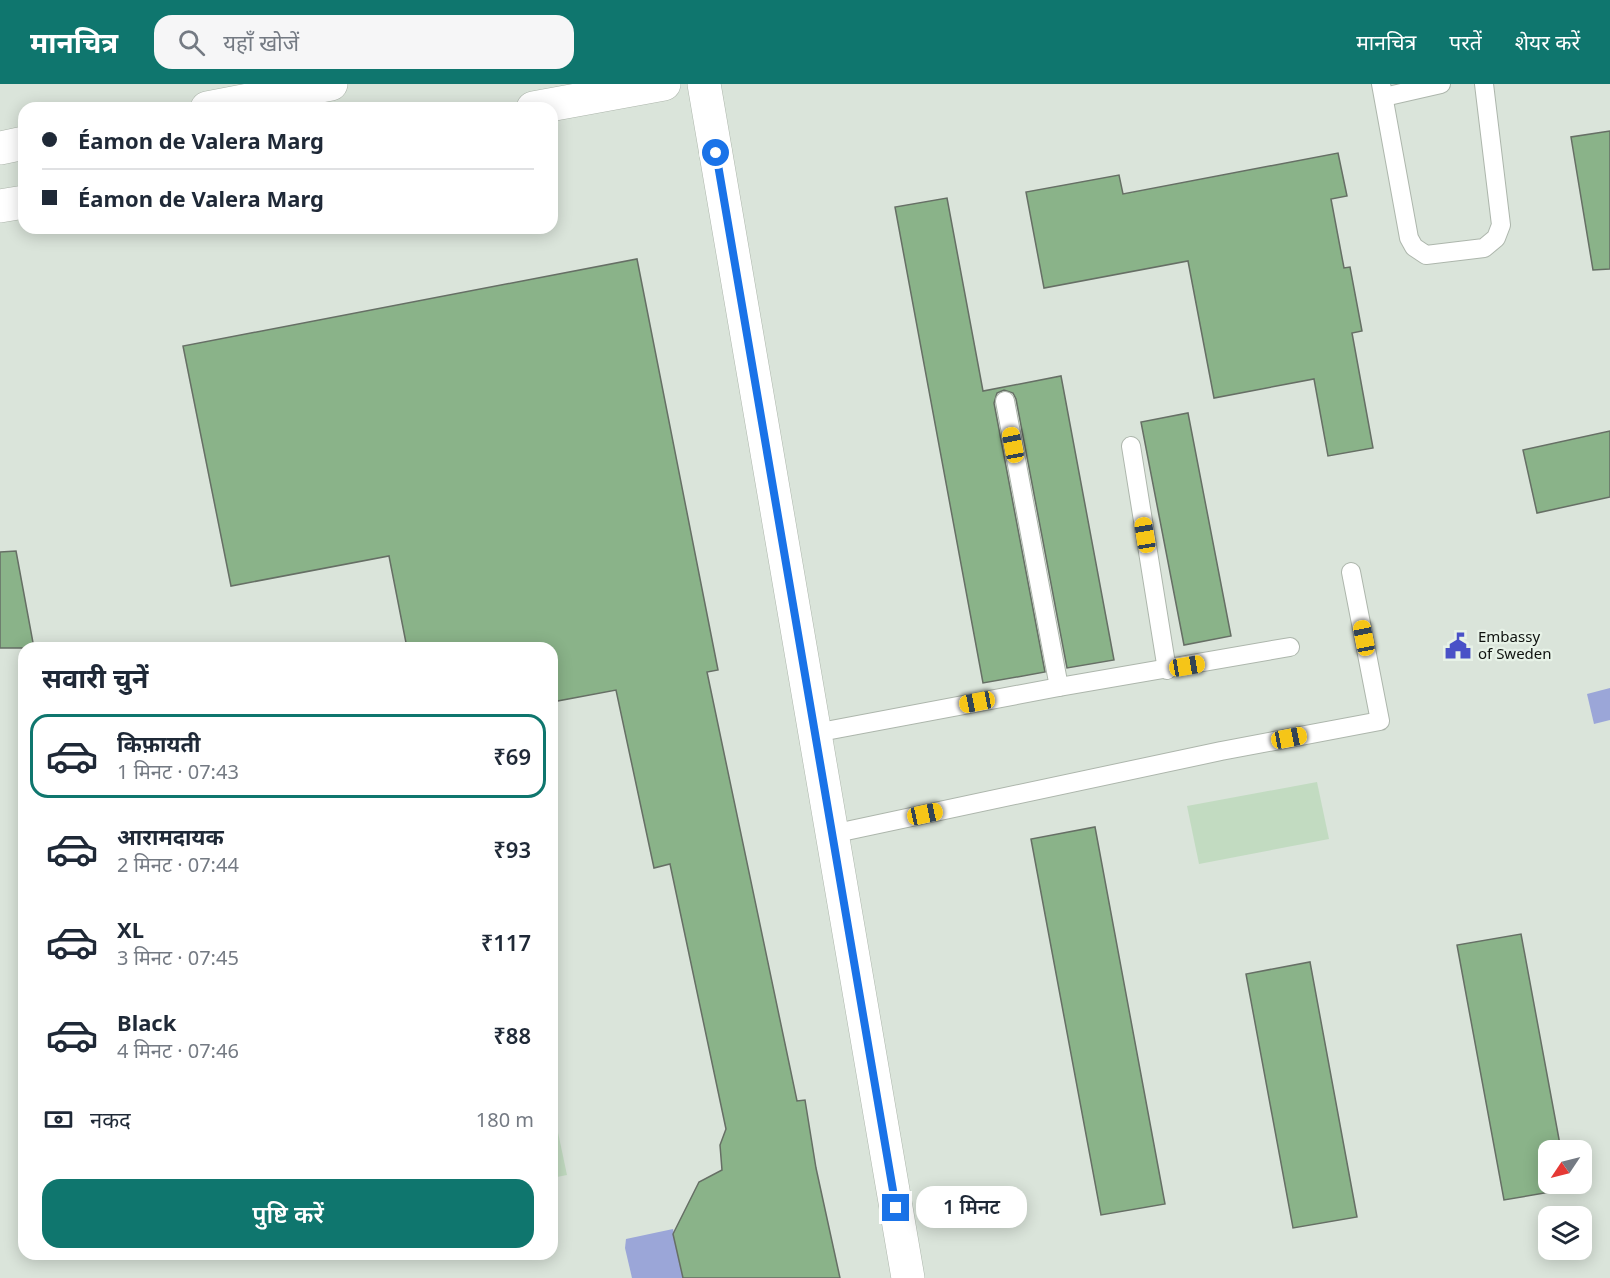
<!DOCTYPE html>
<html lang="hi">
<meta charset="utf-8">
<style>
:root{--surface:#fff;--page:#f6f6f7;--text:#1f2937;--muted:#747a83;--line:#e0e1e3;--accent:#0f766e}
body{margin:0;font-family:"Noto Sans","Noto Sans Devanagari",sans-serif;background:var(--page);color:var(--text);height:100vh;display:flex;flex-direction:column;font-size:22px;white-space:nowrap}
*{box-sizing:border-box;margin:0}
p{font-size:20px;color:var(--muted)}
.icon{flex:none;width:33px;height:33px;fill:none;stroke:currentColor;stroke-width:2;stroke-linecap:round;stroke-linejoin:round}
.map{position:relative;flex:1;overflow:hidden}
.side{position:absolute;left:18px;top:558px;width:540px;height:618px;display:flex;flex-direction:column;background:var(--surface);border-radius:18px;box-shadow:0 3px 15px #0003}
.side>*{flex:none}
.banner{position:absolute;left:18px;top:18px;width:540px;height:132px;border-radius:18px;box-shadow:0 3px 15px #0003;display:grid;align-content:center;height:132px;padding:0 24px;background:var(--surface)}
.needle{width:39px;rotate:235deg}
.fabs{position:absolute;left:1538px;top:1056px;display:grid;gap:12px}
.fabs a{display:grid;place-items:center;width:54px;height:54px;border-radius:12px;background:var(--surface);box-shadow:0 3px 15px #0003;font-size:30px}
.end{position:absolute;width:27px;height:27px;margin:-14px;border:8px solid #1a73e8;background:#fff;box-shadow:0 0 0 3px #fff}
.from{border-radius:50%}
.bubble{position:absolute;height:42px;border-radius:18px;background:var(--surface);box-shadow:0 3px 15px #0003;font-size:20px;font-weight:600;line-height:42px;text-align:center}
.car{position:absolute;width:18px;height:36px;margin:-18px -9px;border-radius:8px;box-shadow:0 0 4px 2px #0007;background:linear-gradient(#f5c518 24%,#345 0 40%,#f5c518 0 76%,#345 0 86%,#f5c518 0)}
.banner b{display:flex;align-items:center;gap:21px;height:57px;font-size:22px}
.banner b+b{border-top:2px solid var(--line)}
.banner i{width:15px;height:15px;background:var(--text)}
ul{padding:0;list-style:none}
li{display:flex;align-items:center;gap:18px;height:84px;margin:0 12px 9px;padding:0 12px;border:3px solid transparent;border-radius:18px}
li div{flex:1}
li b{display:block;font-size:22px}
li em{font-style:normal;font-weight:600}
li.active{border-color:var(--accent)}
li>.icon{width:54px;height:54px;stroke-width:1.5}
h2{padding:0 24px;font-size:27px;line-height:72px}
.pay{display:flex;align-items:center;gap:15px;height:66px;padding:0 24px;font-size:22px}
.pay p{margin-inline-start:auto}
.cta{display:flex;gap:12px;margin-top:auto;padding:12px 24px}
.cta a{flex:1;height:69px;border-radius:18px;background:var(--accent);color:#fff;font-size:24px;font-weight:600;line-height:69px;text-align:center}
header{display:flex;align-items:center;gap:36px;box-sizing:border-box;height:84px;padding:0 30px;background:var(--accent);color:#fff}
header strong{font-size:28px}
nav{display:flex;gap:33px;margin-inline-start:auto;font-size:21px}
.search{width:420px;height:54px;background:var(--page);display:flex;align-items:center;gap:15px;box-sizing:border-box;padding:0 21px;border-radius:18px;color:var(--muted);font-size:22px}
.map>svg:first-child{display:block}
.green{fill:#c2dbc1}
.water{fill:#9ba6d8}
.building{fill:#8ab389;stroke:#666f65;stroke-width:1.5}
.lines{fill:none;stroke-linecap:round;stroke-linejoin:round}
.lane-casing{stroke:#adb6ac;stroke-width:20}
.street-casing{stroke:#adb6ac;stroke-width:34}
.secondary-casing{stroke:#adb6ac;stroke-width:34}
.lane{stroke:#fff;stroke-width:18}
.street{stroke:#fff;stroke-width:33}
.secondary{stroke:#fff;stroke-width:33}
.route{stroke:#1a73e8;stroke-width:8}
.labels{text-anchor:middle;stroke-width:4.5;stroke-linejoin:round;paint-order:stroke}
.poi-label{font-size:15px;fill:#0f120f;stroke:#e7f2e7;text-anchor:start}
</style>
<header>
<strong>मानचित्र</strong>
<div class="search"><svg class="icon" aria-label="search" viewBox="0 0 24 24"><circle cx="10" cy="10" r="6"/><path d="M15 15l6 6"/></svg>यहाँ खोजें</div>
<nav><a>मानचित्र</a><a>परतें</a><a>शेयर करें</a></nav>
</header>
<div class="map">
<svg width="1610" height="1194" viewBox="0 0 1610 1194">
<rect width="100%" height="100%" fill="#dae4da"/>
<g class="green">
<path d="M 1317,698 L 1329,755 L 1199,780 L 1187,722 Z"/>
<path d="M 552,1020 L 567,1091 L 552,1094 Z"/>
</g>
<g class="water">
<path d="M 1610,604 L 1610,636 L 1594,640 L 1587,610 Z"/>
<path d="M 673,1145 L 684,1194 L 632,1194 L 625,1164 L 626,1155 Z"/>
</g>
<g class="building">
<path d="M 1610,47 L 1610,185 L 1593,186 L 1571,53 Z"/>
<path d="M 1338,69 L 1347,112 L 1331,115 L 1344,184 L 1350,183 L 1362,247 L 1352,249 L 1373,364 L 1328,372 L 1314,295 L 1214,314 L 1188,177 L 1044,204 L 1026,108 L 1119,91 L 1123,110 Z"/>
<path d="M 947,114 L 983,307 L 1061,292 L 1114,576 L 1067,584 L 1016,315 L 1013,309 L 1004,306 L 997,309 L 994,319 L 1045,588 L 983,599 L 895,123 Z"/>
<path d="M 637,175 L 718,586 L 707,588 L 797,1017 L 805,1016 L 816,1084 L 840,1194 L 683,1194 L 673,1150 L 699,1098 L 722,1086 L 720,1061 L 726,1045 L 670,780 L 654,784 L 616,606 L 552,618 L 552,564 L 407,564 L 389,472 L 231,502 L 183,262 Z"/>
<path d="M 1188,329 L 1231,552 L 1184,561 L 1141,338 Z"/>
<path d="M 1610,347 L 1610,413 L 1537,429 L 1523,366 Z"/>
<path d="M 16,467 L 34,564 L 0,564 L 0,468 Z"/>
<path d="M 1095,743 L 1165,1120 L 1101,1131 L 1031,755 Z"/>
<path d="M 1521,850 L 1561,1066 L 1548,1066 L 1548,1100 L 1567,1100 L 1568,1105 L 1504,1116 L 1457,861 Z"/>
<path d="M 1310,878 L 1357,1133 L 1293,1144 L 1246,890 Z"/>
</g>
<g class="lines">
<g class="lane-casing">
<g id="lane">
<path d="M 1381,0 L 1409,154 L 1414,163 L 1426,171 L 1484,164 L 1496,154 L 1501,141 L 1484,0"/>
<path d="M 1384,13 L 1441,0"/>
<path d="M 1005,317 L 1059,603"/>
<path d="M 1131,362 L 1167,586"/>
<path d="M 815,649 L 1059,603 L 1290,563"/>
<path d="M 832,750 L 1221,667 L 1380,637 L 1351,488"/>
</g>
</g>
<g class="street-casing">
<path id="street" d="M 704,0 L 908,1194"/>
</g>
<g class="secondary-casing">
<g id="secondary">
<path d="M 207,24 L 331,0"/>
<path d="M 533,24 L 664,0"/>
<path d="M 0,64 L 24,59"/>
<path d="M 0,122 L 24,118"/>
</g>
</g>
<use href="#lane" class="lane"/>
<use href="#street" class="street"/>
<use href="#secondary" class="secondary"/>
</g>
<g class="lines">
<path class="route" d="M 716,69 L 896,1124"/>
</g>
<defs>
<g id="civic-bare" transform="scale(2.07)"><path d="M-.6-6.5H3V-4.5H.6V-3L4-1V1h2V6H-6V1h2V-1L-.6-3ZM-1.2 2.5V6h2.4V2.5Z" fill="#4951c7" stroke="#e7f2e7" stroke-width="2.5" paint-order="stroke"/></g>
</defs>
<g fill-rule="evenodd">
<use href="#civic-bare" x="1458" y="562"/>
</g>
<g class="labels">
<g class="poi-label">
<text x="1478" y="558">Embassy<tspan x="1478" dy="17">of Sweden</tspan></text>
</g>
</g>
</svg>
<div class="fabs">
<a><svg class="needle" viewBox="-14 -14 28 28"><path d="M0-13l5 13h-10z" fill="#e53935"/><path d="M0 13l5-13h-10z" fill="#747a83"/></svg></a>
<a><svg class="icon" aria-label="layers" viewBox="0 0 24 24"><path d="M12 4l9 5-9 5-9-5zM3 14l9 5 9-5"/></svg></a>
</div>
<i class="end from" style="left:716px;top:69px"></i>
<i class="end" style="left:896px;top:1124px"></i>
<div class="bubble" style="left:916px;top:1102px;width:111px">1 मिनट</div>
<i class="car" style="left:1013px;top:361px;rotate:349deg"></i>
<i class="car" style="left:1145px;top:451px;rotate:351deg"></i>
<i class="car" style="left:1364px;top:554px;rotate:349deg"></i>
<i class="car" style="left:1187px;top:582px;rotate:80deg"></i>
<i class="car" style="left:977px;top:618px;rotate:259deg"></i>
<i class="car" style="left:1289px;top:654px;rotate:79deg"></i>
<i class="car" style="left:925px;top:730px;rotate:78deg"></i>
<div class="banner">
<b><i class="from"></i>Éamon de Valera Marg</b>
<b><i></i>Éamon de Valera Marg</b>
</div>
<section class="side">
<h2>सवारी चुनें</h2>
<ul>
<li class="active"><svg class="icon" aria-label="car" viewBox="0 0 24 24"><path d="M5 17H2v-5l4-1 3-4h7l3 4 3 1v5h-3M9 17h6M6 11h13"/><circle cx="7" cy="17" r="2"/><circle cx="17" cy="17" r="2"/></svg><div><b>किफ़ायती</b><p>1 मिनट · 07:43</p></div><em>₹69</em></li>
<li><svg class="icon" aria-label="car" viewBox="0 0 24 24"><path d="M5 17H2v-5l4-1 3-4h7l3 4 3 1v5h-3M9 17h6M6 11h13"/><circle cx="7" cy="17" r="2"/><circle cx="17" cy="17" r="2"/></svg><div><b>आरामदायक</b><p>2 मिनट · 07:44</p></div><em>₹93</em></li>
<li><svg class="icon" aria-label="car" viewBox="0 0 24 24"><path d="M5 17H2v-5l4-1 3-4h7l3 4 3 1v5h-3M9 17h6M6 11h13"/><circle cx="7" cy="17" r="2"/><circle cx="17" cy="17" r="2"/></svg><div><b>XL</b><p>3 मिनट · 07:45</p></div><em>₹117</em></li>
<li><svg class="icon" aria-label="car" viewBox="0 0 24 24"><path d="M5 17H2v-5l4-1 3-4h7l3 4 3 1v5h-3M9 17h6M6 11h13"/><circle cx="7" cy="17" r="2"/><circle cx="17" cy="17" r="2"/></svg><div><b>Black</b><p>4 मिनट · 07:46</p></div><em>₹88</em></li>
</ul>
<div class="pay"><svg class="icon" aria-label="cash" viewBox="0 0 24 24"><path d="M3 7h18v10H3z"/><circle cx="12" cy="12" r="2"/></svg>नकद<p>180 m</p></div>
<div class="cta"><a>पुष्टि करें</a></div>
</section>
</div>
